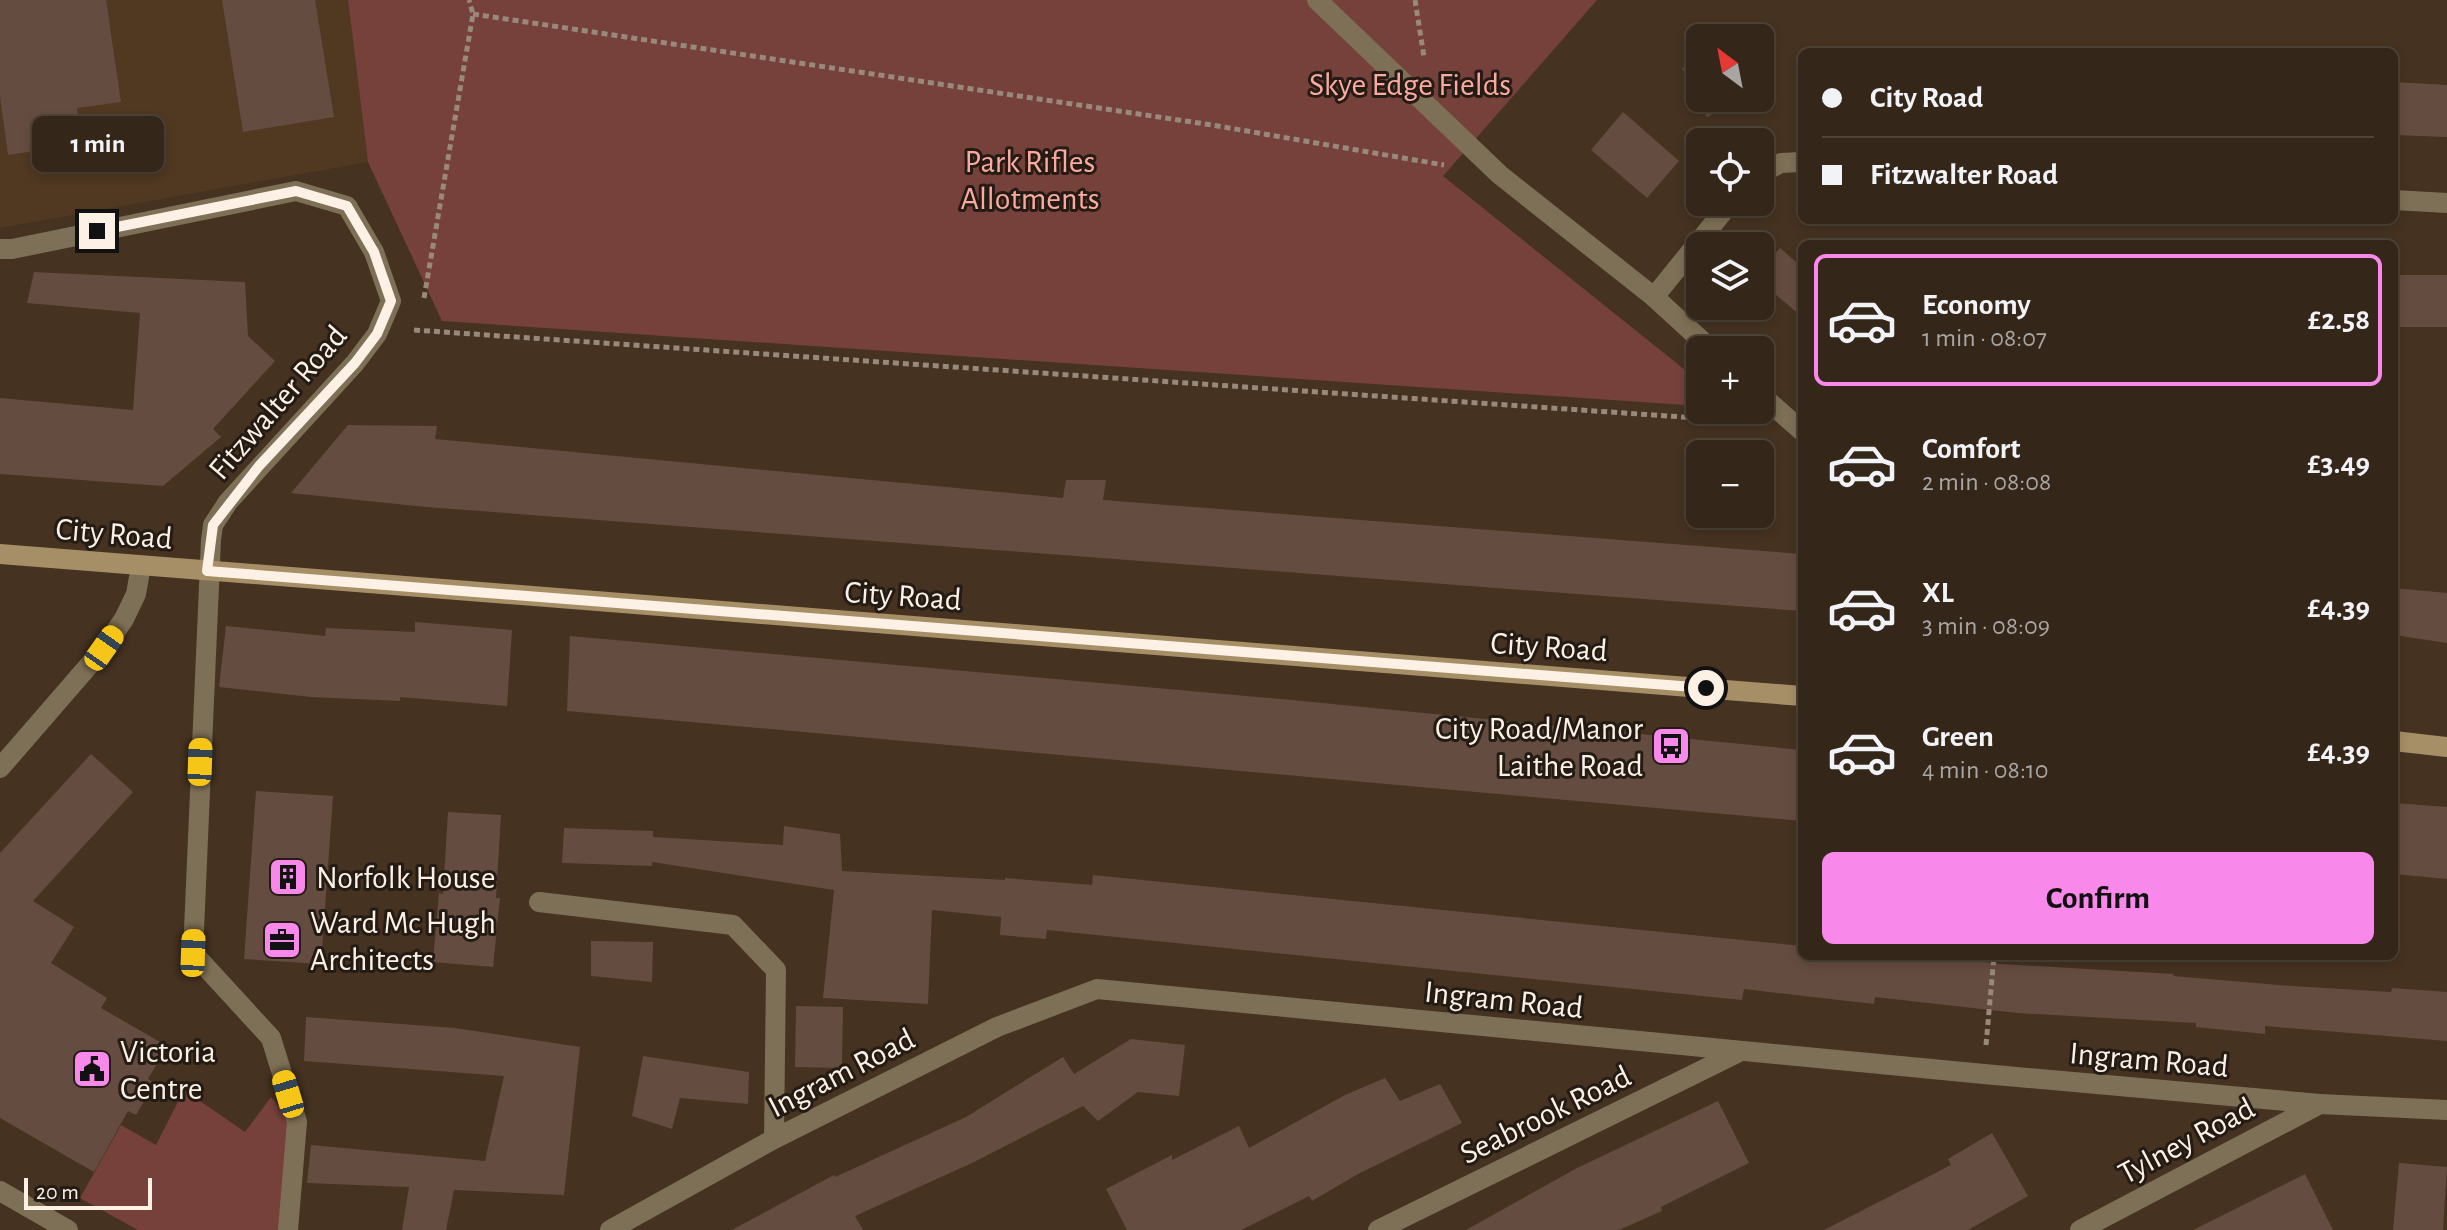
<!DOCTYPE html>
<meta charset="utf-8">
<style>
:root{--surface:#342619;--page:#3f3226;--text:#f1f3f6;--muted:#a9a5a2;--line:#4e4338;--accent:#f888ea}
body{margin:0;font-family:"Alegreya Sans",sans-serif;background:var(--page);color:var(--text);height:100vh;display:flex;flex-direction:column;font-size:30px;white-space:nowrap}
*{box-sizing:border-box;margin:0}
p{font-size:26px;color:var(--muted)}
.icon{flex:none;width:44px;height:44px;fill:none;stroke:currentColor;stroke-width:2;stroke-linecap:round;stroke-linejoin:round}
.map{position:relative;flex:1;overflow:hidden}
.drawer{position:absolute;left:1798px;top:240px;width:600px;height:720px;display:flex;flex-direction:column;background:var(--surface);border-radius:12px;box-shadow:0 4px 12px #0003,0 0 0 2px var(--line)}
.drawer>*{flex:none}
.top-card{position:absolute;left:1798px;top:48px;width:600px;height:176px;border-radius:12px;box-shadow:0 4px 12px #0003,0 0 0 2px var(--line);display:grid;align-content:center;height:176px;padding:0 24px;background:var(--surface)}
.needle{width:52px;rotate:328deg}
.fabs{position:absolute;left:1686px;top:24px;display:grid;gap:16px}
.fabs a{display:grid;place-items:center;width:88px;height:88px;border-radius:12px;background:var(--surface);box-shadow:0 4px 12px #0003,0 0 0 2px var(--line);font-size:40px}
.scale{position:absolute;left:24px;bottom:20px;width:128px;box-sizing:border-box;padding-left:8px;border:4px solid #fdf1e6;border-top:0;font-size:22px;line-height:28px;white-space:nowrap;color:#fdf1e6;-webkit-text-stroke:6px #241c14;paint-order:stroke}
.end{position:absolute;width:36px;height:36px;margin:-18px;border:10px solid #fdf1e6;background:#111;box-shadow:0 0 0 4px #111}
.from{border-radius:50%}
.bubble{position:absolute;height:56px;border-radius:12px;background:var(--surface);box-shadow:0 4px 12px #0003,0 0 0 2px var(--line);font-size:26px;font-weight:700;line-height:56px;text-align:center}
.car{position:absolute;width:24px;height:48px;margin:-24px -12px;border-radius:10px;box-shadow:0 0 6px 2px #0007;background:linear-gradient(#f5c518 24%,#345 0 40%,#f5c518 0 76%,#345 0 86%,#f5c518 0)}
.top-card b{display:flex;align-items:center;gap:28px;height:76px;font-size:30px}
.top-card b+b{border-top:2px solid var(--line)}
.top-card i{width:20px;height:20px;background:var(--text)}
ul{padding:14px 0 0;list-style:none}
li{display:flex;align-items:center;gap:24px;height:132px;margin:0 16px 12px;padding:0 8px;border:4px solid transparent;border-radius:12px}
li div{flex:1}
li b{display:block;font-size:30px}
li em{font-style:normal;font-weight:700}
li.active{border-color:var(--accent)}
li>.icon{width:72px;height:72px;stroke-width:1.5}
.button{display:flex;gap:16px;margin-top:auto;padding:16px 24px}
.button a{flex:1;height:92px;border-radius:12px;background:var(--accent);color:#111;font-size:32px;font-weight:700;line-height:92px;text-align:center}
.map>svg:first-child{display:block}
.built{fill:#503821}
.green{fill:#77413b}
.building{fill:#654c40}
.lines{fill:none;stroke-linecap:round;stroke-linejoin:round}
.path{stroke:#98897a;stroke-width:5;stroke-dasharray:6 4;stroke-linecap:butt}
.minor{stroke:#7e7056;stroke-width:20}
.secondary{stroke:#a68f66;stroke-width:20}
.route{stroke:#fdf1e6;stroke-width:10}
.labels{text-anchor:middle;stroke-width:6;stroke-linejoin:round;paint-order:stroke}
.park-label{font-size:32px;fill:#fcaaa0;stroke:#241c14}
.street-label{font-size:32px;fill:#fdf1e6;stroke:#241c14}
.poi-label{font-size:32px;fill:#fdf1e6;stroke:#241c14;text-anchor:start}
</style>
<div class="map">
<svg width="2447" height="1230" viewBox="0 0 2447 1230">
<rect width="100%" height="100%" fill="#453221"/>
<path class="built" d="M 0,0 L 348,0 L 368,162 L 0,228 Z"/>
<g class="green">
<path d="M 348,0 L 1597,0 L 1443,176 L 1700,382 L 1700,406 L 442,321 L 368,162 Z"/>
<path d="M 184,1090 L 245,1132 L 271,1097 L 293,1123 L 281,1230 L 138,1230 L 80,1198 L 121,1125 L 156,1145 Z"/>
</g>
<g class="building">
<path d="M 0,0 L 106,0 L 121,102 L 77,108 L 81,144 L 8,155 L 0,96 Z"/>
<path d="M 222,0 L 315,0 L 334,117 L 243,132 Z"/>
<path d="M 1700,59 L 1700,98 L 1744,98 L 1707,117 L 1682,68 Z"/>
<path d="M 2394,82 L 2447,85 L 2447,137 L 2394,135 Z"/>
<path d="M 1623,112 L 1679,161 L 1647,198 L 1591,150 Z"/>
<path d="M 1780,248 L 1802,267 L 1802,317 L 1760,281 L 1760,271 Z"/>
<path d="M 34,272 L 245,282 L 248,336 L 275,361 L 213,429 L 221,437 L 163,486 L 0,474 L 0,398 L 133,410 L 140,313 L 27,303 Z"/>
<rect x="2394" y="275" width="53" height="52"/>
<path d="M 348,425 L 437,426 L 435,439 L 1063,498 L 1066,480 L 1106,480 L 1103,500 L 1802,554 L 1802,611 L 426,507 L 291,493 Z"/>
<path d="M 2394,588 L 2447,593 L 2447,643 L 2394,635 Z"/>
<path d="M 415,622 L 512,630 L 507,706 L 400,697 L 400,701 L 311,697 L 219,687 L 226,626 L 325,636 L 326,628 L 415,632 Z"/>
<path d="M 570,636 L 1292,700 L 1802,750 L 1802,821 L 567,711 Z"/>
<path d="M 91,754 L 133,792 L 33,901 L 74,927 L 51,963 L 107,998 L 101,1008 L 167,1046 L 148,1079 L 155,1083 L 136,1115 L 128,1111 L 94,1172 L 0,1118 L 0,853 Z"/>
<path d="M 256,791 L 333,796 L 321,964 L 244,959 Z"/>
<path d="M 2394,803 L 2447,807 L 2447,879 L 2394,874 Z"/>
<path d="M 448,812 L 501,815 L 496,898 L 500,898 L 493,967 L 433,962 L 439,893 L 443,894 Z"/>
<path d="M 784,826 L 840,834 L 842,871 L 1005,880 L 1005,878 L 1092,885 L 1093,875 L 1802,946 L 1802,956 L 1934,956 L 2001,964 L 2174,974 L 2173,976 L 2292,986 L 2391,992 L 2392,988 L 2447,992 L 2447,1041 L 2265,1026 L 2265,1034 L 2196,1027 L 2196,1023 L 2017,1013 L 1875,997 L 1874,1004 L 1744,989 L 1742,1000 L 1047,930 L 1046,939 L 1000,935 L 1001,917 L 932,910 L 928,1004 L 823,998 L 834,890 L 652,862 L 652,866 L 562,863 L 564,828 L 653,831 L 653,837 L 783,845 Z"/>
<path d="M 591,941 L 653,942 L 652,982 L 591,976 Z"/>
<path d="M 796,1006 L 843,1007 L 842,1068 L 795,1067 Z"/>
<path d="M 306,1017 L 455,1028 L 580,1047 L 564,1195 L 454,1190 L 446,1230 L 402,1230 L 409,1187 L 307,1183 L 311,1145 L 485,1161 L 504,1076 L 304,1061 Z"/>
<path d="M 1131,1039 L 1185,1045 L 1179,1096 L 1138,1092 L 1098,1121 L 1083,1106 L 972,1163 L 855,1216 L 863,1230 L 732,1230 L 834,1175 L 835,1177 L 966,1117 L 1063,1057 L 1074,1074 Z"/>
<path d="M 643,1056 L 749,1072 L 748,1104 L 680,1098 L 672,1129 L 632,1116 Z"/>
<path d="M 1385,1078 L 1400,1101 L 1440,1084 L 1462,1123 L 1358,1174 L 1312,1201 L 1309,1196 L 1241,1230 L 1127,1230 L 1106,1189 L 1172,1155 L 1172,1160 L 1239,1126 L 1249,1148 L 1345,1095 Z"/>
<path d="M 1718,1101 L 1749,1163 L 1661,1207 L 1662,1211 L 1619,1230 L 1466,1230 L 1577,1168 Z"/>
<path d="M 1992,1133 L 2028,1196 L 1968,1230 L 1824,1230 L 1951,1165 L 1948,1159 Z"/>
<path d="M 2399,1163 L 2447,1167 L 2443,1230 L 2393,1230 Z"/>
<path d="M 2305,1174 L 2333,1230 L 2193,1230 Z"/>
</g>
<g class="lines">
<g class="path">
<path d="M 1415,0 L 1424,57"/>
<path d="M 473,14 L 1212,125 L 1444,165"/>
<path d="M 424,298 L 473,14 L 469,0"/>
<path d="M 414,330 L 1741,421"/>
<path d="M 1986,1045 L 1994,956"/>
</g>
<g class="minor">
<path d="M 1317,0 L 1500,175 L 1654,297 L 1712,350"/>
<path d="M 1760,174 L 1781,163 L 1802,162"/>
<path d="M 2394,200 L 2447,203"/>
<path d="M 0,249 L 12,249 L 296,191 L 347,206 L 374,252 L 391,301 L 377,334 L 355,363 L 228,502 L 213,525 L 211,540 L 193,953 L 271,1038 L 297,1122 L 288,1230"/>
<path d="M 1654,297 L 1731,202"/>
<path d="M 1760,394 L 1802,431"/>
<path d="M 0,768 L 104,648 L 124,619 L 136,594 L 141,566"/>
<path d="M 539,902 L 733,925 L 776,970 L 774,1139"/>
<path d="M 0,1191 L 68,1230"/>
<path d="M 610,1230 L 774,1139 L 997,1027 L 1097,989 L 1984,1074 L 2320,1104 L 2447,1110"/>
<path d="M 1378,1230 L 1737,1053"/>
<path d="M 2080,1230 L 2320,1104"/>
</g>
<g class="secondary">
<path d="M 0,554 L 1802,696"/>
<path d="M 2394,741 L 2447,747"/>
</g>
</g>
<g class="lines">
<path class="route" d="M 97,231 L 296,191 L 347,206 L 374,252 L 391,301 L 377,334 L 355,363 L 259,466 L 213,525 L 207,571 L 1706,688"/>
</g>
<defs>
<g id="bus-square" transform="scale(2)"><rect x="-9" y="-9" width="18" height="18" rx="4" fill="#f888ea" stroke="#241c14"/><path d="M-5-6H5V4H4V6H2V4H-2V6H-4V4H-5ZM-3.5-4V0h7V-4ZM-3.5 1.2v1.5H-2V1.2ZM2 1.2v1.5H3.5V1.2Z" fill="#111"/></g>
<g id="building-square" transform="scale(2)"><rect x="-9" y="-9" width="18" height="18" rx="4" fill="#f888ea" stroke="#241c14"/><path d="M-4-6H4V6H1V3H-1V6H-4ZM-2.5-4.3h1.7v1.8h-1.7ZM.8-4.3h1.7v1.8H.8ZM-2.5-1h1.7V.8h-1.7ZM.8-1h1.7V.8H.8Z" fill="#111"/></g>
<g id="office-square" transform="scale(2)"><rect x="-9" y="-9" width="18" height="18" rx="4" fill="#f888ea" stroke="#241c14"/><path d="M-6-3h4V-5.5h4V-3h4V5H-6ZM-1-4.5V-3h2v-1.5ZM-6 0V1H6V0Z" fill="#111"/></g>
<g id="civic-square" transform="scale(2)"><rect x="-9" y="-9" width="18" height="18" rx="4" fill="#f888ea" stroke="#241c14"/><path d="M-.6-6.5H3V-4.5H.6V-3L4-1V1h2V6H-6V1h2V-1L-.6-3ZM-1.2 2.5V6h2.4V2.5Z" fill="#111"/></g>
</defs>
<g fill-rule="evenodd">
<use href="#bus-square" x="1671" y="746"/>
<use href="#building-square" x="288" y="877"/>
<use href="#office-square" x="282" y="940"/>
<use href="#civic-square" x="92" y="1069"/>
</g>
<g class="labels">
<g class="park-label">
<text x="1410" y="95">Skye Edge Fields</text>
<text x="1030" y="172">Park Rifles<tspan x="1030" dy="37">Allotments</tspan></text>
</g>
<g class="street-label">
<text transform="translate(277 402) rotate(-49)" y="11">Fitzwalter Road</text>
<text transform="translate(114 533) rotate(5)" y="11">City Road</text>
<text transform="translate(903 595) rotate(4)" y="11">City Road</text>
<text transform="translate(1549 646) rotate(4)" y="11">City Road</text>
<text transform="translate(1504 999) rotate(6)" y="11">Ingram Road</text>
<text transform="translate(2149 1059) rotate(5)" y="11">Ingram Road</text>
<text transform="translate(841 1072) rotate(-27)" y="11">Ingram Road</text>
<text transform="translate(1545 1114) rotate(-26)" y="11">Seabrook Road</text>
<text transform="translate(2186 1140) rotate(-28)" y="11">Tylney Road</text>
</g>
<g class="poi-label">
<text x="1643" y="739" text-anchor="end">City Road/Manor<tspan x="1643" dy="37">Laithe Road</tspan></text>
<text x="316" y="888">Norfolk House</text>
<text x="310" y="933">Ward Mc Hugh<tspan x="310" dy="37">Architects</tspan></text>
<text x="120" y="1062">Victoria<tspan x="120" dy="37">Centre</tspan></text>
</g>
</g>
</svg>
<div class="fabs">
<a><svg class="needle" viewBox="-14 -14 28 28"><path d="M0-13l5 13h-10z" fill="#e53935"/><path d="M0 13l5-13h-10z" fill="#a9a5a2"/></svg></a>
<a><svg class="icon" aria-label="locate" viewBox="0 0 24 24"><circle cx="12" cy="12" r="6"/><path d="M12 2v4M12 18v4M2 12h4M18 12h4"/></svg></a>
<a><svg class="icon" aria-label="layers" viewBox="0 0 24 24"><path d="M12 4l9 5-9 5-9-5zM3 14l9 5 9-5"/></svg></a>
<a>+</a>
<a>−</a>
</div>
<div class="scale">20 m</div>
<i class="end from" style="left:1706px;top:688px"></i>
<i class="end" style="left:97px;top:231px"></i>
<div class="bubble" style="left:32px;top:116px;width:132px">1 min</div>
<i class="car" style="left:104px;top:648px;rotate:35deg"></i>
<i class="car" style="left:200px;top:762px;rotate:2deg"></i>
<i class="car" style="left:193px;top:953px;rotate:2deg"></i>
<i class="car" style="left:288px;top:1094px;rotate:343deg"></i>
<div class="top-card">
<b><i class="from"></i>City Road</b>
<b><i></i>Fitzwalter Road</b>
</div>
<section class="drawer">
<ul>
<li class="active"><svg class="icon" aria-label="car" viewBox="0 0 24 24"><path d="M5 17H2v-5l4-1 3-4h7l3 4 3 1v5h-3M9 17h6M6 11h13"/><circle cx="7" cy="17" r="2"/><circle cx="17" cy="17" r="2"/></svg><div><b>Economy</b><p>1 min · 08:07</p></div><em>£2.58</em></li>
<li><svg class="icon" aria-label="car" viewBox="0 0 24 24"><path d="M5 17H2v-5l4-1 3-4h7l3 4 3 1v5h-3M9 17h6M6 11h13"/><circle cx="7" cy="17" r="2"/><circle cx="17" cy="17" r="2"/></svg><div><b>Comfort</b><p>2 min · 08:08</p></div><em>£3.49</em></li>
<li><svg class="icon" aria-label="car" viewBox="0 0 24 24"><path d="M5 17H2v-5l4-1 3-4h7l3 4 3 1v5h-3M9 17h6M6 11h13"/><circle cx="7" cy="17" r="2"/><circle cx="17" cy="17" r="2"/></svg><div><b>XL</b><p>3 min · 08:09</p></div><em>£4.39</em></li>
<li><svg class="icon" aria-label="car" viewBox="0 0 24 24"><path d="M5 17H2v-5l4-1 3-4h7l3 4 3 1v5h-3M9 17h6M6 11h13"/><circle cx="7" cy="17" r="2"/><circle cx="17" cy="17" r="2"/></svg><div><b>Green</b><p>4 min · 08:10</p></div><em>£4.39</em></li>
</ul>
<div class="button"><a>Confirm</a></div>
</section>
</div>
